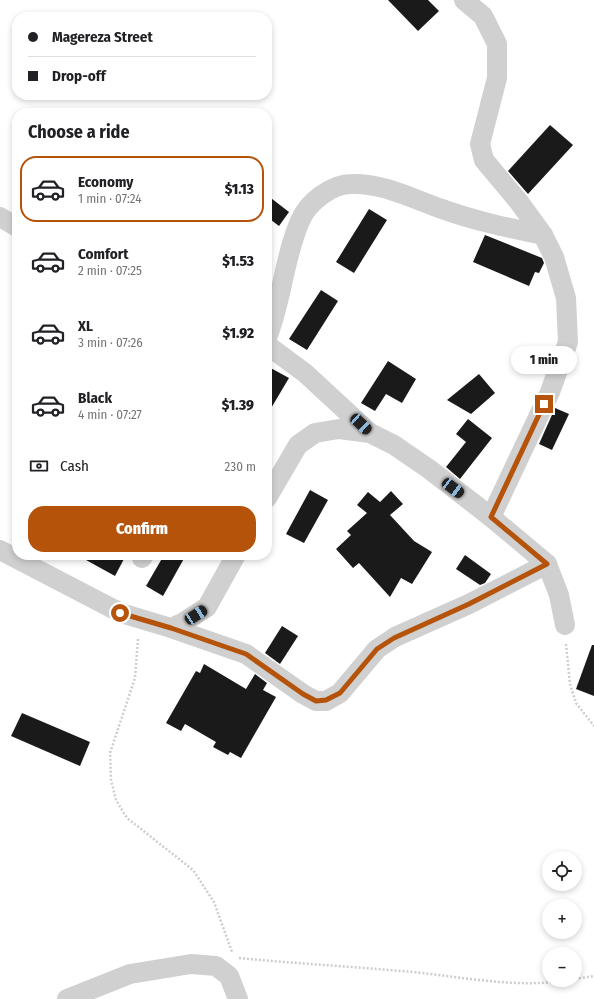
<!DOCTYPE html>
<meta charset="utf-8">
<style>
:root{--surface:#fff;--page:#f6f6f6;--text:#202124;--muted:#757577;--line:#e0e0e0;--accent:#b45309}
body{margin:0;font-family:"Fira Sans Condensed",sans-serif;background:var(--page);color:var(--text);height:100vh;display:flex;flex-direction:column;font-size:15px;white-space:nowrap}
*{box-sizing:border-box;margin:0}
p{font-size:13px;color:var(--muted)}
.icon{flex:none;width:22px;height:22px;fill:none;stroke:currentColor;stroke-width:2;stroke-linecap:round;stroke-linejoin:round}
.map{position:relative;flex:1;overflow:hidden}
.sheet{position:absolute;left:12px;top:108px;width:260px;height:452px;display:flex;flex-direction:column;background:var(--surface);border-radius:16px;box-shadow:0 2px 6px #0003}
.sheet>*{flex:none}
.guide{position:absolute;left:12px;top:12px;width:260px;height:88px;border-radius:16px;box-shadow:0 2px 6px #0003;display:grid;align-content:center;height:88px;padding:0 16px;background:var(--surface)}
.fabs{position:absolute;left:542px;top:851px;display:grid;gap:8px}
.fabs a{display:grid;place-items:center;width:40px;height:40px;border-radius:50%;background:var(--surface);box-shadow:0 2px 6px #0003;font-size:20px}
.end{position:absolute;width:18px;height:18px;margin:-9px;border:5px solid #b45309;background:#fff;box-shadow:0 0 0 2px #fff}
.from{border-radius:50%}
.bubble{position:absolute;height:28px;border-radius:14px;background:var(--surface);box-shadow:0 2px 6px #0003;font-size:13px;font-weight:800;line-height:28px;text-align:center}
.car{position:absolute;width:12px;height:24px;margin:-12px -6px;border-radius:5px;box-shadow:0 0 3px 1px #0007;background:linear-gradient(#222 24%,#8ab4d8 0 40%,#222 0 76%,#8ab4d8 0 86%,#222 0)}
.guide b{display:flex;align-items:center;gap:14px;height:38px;font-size:15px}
.guide b+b{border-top:1px solid var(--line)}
.guide i{width:10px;height:10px;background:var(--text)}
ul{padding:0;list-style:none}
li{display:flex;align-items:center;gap:12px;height:66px;margin:0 8px 6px;padding:0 8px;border:2px solid transparent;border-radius:16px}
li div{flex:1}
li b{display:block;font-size:15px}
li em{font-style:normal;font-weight:800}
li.active{border-color:var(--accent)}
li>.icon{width:36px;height:36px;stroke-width:1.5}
h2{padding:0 16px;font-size:18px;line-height:48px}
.pay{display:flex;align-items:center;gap:10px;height:44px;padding:0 16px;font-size:15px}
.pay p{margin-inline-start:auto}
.action{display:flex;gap:8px;margin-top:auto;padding:8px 16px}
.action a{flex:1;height:46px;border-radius:16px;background:var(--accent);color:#fff;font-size:16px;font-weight:800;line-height:46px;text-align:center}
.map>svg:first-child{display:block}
.building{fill:#1a1a1a}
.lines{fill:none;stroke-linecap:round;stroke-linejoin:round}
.path{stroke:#cdcdcd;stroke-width:2.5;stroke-dasharray:2 2;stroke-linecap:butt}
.minor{stroke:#d0d0d0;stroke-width:20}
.route{stroke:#b45309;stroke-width:5}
</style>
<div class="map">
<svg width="594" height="999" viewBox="0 0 594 999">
<rect width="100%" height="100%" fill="#fff"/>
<g class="building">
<path d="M 388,0 L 428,0 L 439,11 L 418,31 Z"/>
<path d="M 550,125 L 573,145 L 528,194 L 508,171 Z"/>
<path d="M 267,195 L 289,212 L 279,226 L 267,217 Z"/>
<path d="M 369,209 L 387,220 L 354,273 L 336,262 Z"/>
<path d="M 485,235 L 542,258 L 544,263 L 539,273 L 535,272 L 529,286 L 473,262 Z"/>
<path d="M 321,290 L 338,301 L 307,350 L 289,339 Z"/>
<path d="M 388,361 L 416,379 L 402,403 L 386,394 L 375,411 L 361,403 Z"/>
<path d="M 267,366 L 289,378 L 267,415 Z"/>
<path d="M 479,374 L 495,393 L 471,414 L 447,400 Z"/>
<path d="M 555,408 L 569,414 L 552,450 L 539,444 Z"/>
<path d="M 468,419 L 492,438 L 460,479 L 446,467 L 466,442 L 456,434 Z"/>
<path d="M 310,490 L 328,500 L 304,543 L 286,534 Z"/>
<path d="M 391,491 L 403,504 L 390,515 L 414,541 L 432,552 L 412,584 L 401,578 L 390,597 L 359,563 L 353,568 L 336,549 L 351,535 L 347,531 L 367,513 L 357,505 L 368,492 L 380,502 Z"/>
<path d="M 77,555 L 126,555 L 115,576 Z"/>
<path d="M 164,555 L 186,555 L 163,596 L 146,586 Z"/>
<path d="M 465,555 L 491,574 L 485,583 L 480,585 L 456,569 Z"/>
<path d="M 282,626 L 298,636 L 280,664 L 265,653 Z"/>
<path d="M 592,645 L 594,645 L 594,696 L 576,689 Z"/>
<path d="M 204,664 L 246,689 L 255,674 L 267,683 L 263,690 L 276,697 L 241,758 L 230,752 L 228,755 L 213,747 L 216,742 L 185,724 L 181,731 L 166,723 L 196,671 L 200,673 Z"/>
<path d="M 22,713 L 90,742 L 80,766 L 11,736 Z"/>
</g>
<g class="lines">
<g class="path">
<path d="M 138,639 L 135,678 L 110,753 L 111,780 L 116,800 L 127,818 L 193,870 L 214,902 L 232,952"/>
<path d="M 566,644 L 570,684 L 576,703 L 594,726"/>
<path d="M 239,958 C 300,964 362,967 423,973 C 473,979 521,988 571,980"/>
<path d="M 575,979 L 594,976"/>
</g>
<g class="minor">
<path d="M 464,0 L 483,16 L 497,44 L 497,78 L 480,144 L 484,160 L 519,202 L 543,235 L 554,257 L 566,298 L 568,342 L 550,392 L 491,517"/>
<path d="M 0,217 L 17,227"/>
<path d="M 267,338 C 282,300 284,258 300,221 C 308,202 331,184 352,184 C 383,183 413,199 442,209 C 475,221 509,228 543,235"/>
<path d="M 267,345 L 305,373 L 370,433"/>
<path d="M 267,498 L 298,445 L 315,433 L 339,429 L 370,433 L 394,445 L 429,469 L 491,517 L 547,564 L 559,595 L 565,625"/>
<path d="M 0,550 L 121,613 L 171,628 L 184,622 L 207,607 L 236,555"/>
<path d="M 142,558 L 144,555"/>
<path d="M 171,628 L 246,654 L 303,694 L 316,701 L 326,701 L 340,693 L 377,649 L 395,637 L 469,604 L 547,564"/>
<path d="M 67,999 L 130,974 L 191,964 L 216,966 L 229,976 L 238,999"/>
</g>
</g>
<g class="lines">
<path class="route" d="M 120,613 L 171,628 L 246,654 L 303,694 L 316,701 L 326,700 L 340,693 L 377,649 L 394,638 L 469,604 L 547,564 L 491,517 L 544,404"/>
</g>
</svg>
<div class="fabs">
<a><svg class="icon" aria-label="locate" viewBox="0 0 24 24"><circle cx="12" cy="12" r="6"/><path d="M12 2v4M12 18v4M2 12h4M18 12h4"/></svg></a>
<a>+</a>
<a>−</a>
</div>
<i class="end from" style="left:120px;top:613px"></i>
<i class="end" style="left:544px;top:404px"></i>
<div class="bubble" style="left:511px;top:346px;width:66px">1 min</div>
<i class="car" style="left:361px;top:424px;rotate:133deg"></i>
<i class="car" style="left:453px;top:488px;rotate:127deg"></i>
<i class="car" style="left:196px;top:615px;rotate:57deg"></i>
<div class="guide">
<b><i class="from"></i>Magereza Street</b>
<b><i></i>Drop-off</b>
</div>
<section class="sheet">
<h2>Choose a ride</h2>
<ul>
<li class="active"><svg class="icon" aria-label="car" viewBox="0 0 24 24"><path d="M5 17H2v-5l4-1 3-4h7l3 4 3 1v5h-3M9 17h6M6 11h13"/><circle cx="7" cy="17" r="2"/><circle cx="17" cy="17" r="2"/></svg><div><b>Economy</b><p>1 min · 07:24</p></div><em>$1.13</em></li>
<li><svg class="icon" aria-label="car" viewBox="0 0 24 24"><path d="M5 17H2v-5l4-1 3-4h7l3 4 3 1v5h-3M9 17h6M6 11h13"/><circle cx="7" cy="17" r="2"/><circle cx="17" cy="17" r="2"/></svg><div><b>Comfort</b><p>2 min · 07:25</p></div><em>$1.53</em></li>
<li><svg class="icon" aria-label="car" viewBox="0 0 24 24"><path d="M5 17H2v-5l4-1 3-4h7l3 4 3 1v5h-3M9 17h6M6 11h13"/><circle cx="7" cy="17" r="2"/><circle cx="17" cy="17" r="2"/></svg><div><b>XL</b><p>3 min · 07:26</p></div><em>$1.92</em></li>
<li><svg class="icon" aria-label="car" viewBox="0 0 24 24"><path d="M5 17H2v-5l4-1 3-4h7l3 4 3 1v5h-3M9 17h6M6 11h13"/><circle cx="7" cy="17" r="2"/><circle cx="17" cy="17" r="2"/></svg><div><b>Black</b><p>4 min · 07:27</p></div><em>$1.39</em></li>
</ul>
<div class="pay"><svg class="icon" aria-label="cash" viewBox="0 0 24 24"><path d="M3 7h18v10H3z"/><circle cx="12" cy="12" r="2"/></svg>Cash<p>230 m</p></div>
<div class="action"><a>Confirm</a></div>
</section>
</div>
